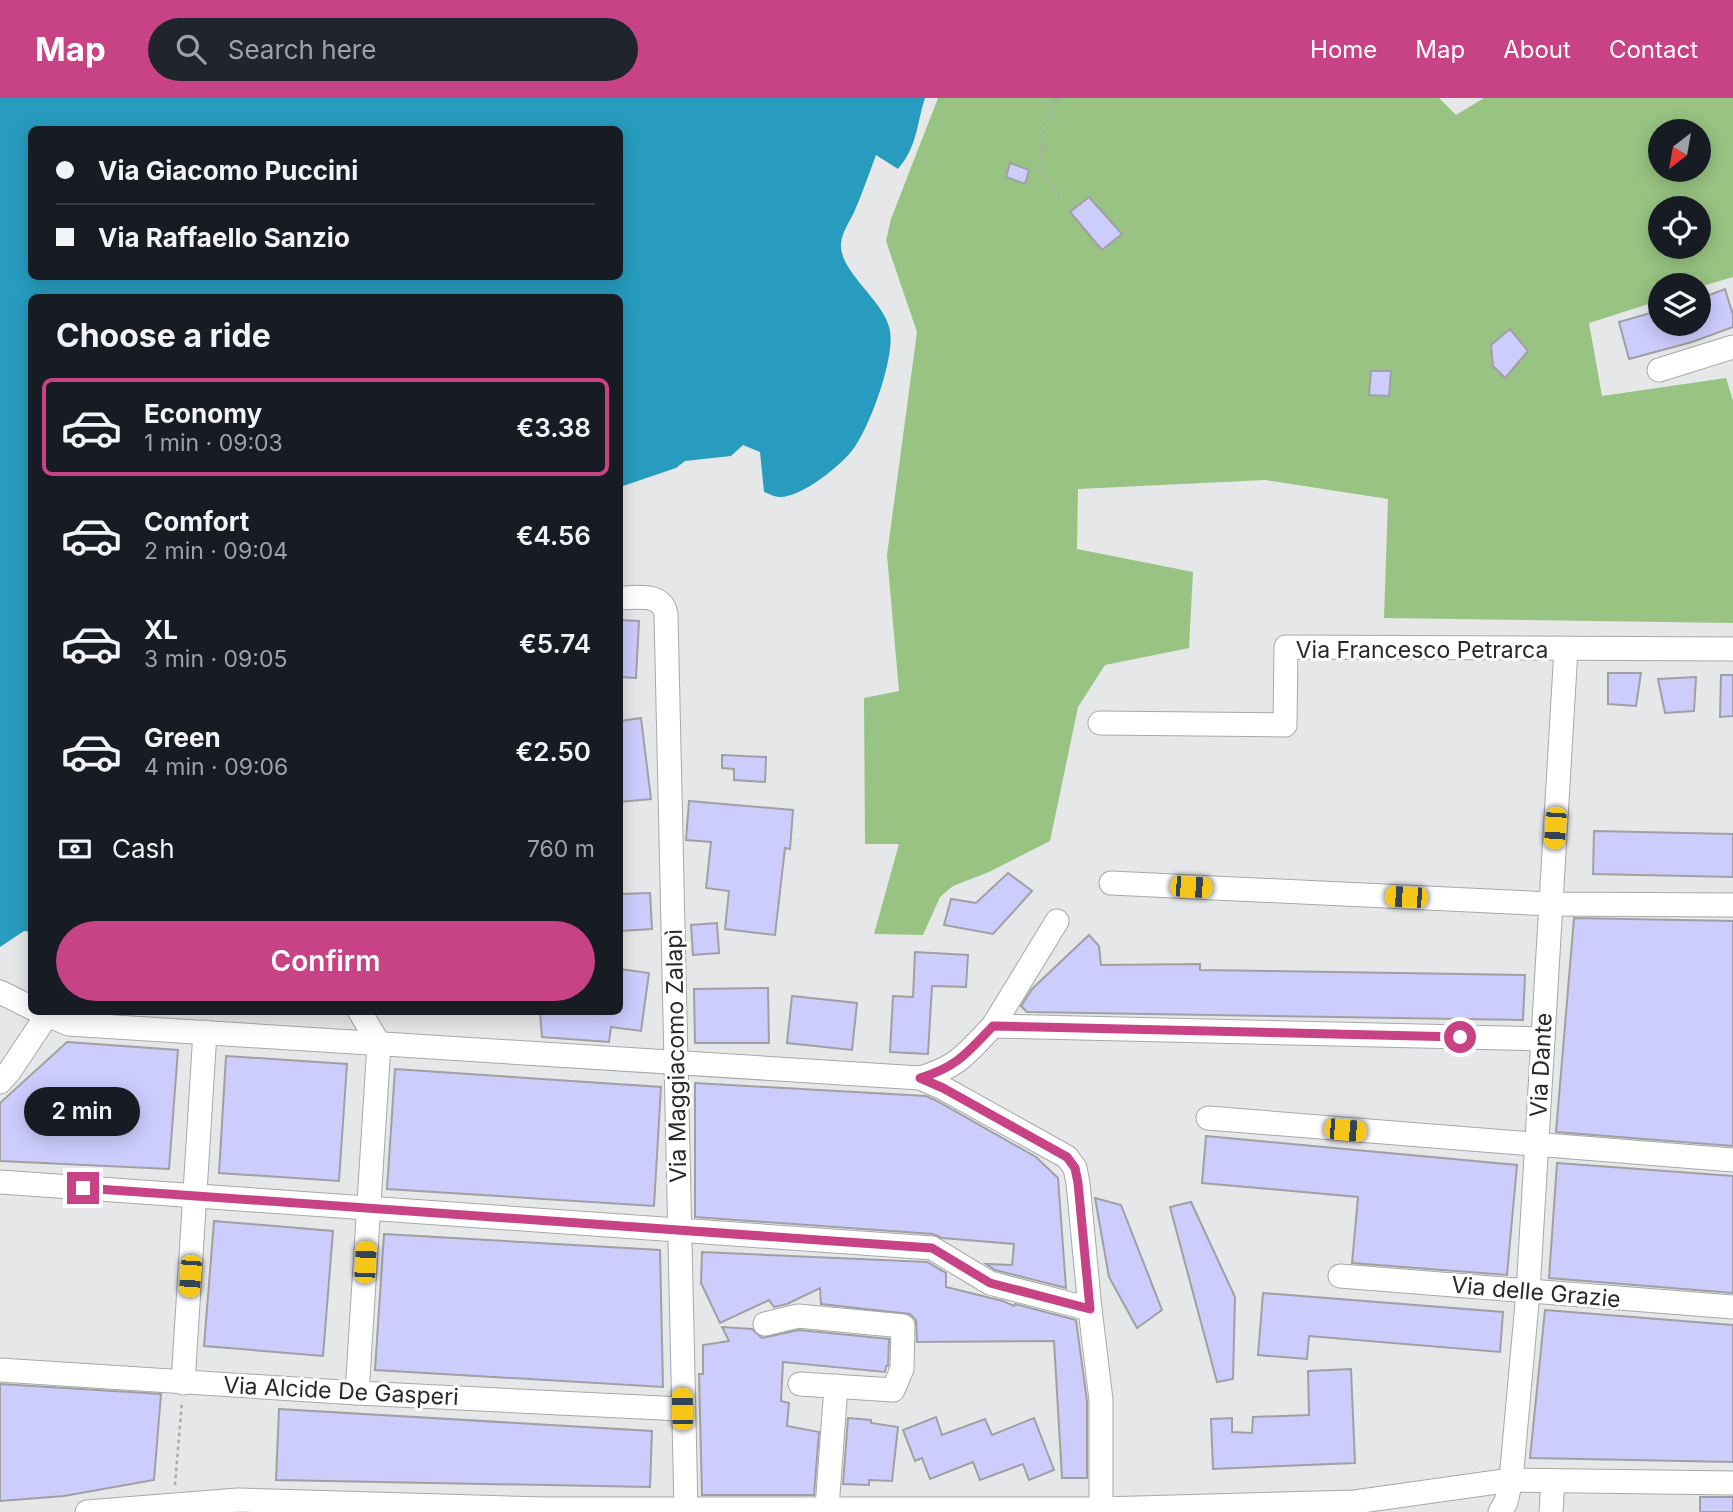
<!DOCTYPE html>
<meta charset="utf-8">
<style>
:root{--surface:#171b24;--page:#20242c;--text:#f1f3f6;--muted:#9ea1a6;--line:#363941;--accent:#c84386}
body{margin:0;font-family:Inter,sans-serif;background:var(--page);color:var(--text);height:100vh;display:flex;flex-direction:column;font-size:26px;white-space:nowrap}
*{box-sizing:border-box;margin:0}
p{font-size:23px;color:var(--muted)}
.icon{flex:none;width:38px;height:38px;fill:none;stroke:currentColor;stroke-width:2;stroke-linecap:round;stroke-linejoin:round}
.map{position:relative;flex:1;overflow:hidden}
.drawer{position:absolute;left:28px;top:196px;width:595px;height:721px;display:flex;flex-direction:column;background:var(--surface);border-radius:10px;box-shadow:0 4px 18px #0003}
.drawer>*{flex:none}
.banner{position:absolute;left:28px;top:28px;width:595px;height:154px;border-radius:10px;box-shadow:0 4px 18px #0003;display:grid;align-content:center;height:154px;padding:0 28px;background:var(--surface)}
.needle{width:46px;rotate:211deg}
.fabs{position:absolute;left:1648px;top:21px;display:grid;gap:14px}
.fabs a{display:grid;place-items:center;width:63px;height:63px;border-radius:50%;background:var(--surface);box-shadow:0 4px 18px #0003;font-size:35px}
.end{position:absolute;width:32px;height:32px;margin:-16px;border:9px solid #c84386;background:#fff;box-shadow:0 0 0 4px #fff}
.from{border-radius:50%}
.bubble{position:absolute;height:49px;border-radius:24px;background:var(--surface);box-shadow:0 4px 18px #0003;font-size:23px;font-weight:600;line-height:49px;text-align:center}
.car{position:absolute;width:21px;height:42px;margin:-21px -10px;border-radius:9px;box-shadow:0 0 5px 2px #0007;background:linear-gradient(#f5c518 24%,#345 0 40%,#f5c518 0 76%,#345 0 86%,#f5c518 0)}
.banner b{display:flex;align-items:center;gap:24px;height:66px;font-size:26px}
.banner b+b{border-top:2px solid var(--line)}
.banner i{width:18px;height:18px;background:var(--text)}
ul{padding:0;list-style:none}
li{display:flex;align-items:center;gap:21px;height:98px;margin:0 14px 10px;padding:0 14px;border:4px solid transparent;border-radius:10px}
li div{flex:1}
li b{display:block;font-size:26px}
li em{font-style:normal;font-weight:600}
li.active{border-color:var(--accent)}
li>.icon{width:63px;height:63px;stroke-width:1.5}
h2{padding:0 28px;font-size:32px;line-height:84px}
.pay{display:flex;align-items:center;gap:18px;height:77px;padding:0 28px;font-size:26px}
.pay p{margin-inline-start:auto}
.cta{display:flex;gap:14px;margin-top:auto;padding:14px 28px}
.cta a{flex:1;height:80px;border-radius:42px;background:var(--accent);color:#fff;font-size:28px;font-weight:600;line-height:80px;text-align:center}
header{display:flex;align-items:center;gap:42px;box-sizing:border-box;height:98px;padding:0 35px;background:var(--accent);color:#fff}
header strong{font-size:33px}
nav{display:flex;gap:38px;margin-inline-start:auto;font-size:24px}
.search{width:490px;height:63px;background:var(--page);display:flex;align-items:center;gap:18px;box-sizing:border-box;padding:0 24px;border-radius:38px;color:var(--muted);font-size:26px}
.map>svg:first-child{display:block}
.green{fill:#98c382;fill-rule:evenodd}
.water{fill:#279cbe;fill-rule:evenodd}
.building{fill:#cccdfd;stroke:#a0a0a2;stroke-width:2}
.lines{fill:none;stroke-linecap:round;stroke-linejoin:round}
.minor-casing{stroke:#a7a8a9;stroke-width:25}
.path{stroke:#aaabac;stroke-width:2.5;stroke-dasharray:3.5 3.5;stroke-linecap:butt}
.minor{stroke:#fff;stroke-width:23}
.route{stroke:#c84386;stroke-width:9}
.labels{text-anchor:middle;stroke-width:6;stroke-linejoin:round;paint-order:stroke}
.street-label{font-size:23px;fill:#282929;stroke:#fff}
</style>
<header>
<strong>Map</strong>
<div class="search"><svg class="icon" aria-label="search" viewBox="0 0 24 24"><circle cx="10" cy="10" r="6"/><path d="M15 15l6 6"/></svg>Search here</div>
<nav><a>Home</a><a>Map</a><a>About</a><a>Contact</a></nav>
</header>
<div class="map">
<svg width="1733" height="1414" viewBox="0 0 1733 1414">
<rect width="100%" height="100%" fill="#e6e7e8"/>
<path class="green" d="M 938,0 L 1439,0 L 1456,17 L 1484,0 L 1733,0 L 1733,179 L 1699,189 L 1699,187 L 1661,187 L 1661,202 L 1589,225 L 1602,298 L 1726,280 L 1733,303 L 1733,525 L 1384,520 L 1388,401 L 1265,382 L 1078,391 L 1077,451 L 1193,474 L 1189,550 L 1105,567 L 1078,609 L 1050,743 L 989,774 L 953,788 L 940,799 L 923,837 L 874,836 L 899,746 L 865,746 L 864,600 L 899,593 L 887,457 L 917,234 L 886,143 L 891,121 ZM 1661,33 L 1699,33 L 1699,72 L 1661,72 ZM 1661,110 L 1699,110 L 1699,149 L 1661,149 Z"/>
<path class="water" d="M 0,0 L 925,0 C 916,28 918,47 898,71 L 876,57 C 869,75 863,94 855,112 C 850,124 842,133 841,146 C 839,174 886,204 890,233 C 895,260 870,328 854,350 C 842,367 801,400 779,399 C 774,399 768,395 764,394 L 760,354 L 743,347 L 731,358 L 685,363 L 676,370 L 620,389 L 620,200 L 32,200 L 32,834 L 24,833 L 0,849 ZM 32,32 L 620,32 L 620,178 L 32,178 Z"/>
<g class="building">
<path d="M 1010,65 L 1029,72 L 1025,86 L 1006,79 Z"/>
<path d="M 1089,99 L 1122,136 L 1102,152 L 1070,114 Z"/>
<path d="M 1725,191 L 1733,217 L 1733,229 L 1692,244 L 1629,261 L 1619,224 L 1661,212 L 1661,226 L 1699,226 L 1699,201 Z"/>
<path d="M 1510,231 L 1528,253 L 1505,280 L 1493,268 L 1491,247 Z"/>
<path d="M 1371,273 L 1391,273 L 1389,298 L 1369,297 Z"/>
<path d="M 620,522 L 639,523 L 636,580 L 620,579 Z"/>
<path d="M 1608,575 L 1641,575 L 1636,608 L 1608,606 Z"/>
<path d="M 1721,577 L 1733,577 L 1733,618 L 1720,619 Z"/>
<path d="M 1696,579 L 1694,613 L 1665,615 L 1658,581 Z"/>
<path d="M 641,620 L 651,701 L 620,704 L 620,623 Z"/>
<path d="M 722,657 L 766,659 L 765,684 L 734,682 L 734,671 L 722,670 Z"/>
<path d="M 689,703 L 793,712 L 790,751 L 785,750 L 775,837 L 725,831 L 729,793 L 706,790 L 711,744 L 686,742 Z"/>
<path d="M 1594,733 L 1733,736 L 1733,779 L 1593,776 Z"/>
<path d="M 1008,775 L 1032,793 L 993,836 L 944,827 L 951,801 L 976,805 Z"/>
<path d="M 650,795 L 652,831 L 620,833 L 620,796 Z"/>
<path d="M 1574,820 L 1733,823 L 1733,1048 L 1556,1034 Z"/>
<path d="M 717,825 L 719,855 L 693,857 L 691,827 Z"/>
<path d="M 1089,837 L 1099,848 L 1101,867 L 1200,866 L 1200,872 L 1525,877 L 1523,922 L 1027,914 L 1021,908 L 1032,891 Z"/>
<path d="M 915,854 L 968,857 L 966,889 L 932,888 L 928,956 L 890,954 L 893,898 L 913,899 Z"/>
<path d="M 620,871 L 649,875 L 641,933 L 611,929 L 609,944 L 542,939 L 540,914 L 620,914 Z"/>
<path d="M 768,890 L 769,945 L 695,945 L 694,891 Z"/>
<path d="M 792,898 L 857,905 L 852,952 L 787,945 Z"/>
<path d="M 67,944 L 178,952 L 169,1071 L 0,1063 L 0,1005 Z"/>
<path d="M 226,958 L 347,966 L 339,1083 L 219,1075 Z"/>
<path d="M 395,971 L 661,989 L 654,1108 L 387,1091 Z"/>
<path d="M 695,985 L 926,998 L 937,1003 L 1036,1059 L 1058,1080 L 1066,1190 L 995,1172 L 986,1166 L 1012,1167 L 1014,1146 L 942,1140 L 933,1136 L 695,1119 Z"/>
<path d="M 1206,1038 L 1517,1067 L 1507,1177 L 1352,1165 L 1358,1099 L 1202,1085 Z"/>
<path d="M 1557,1065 L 1733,1078 L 1733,1195 L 1549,1180 Z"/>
<path d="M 1095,1100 L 1121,1107 L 1162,1212 L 1137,1230 L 1109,1179 Z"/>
<path d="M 1191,1104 L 1235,1199 L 1233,1281 L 1217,1284 L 1170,1109 Z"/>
<path d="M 214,1123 L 333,1133 L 323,1258 L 204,1248 Z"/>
<path d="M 384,1136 L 660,1152 L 663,1289 L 375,1272 Z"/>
<path d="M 702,1154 L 927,1164 L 946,1175 L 946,1189 L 1003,1203 L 1014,1208 L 1015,1206 L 1076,1222 L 1087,1303 L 1087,1380 L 1062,1380 L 1054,1243 L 917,1244 L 916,1222 L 910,1216 L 821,1206 L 820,1190 L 787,1206 L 774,1209 L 769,1202 L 720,1225 L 701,1185 Z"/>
<path d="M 1263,1195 L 1503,1214 L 1500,1254 L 1309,1238 L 1307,1261 L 1258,1257 Z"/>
<path d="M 1545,1212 L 1733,1227 L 1733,1364 L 1530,1360 Z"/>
<path d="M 722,1229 L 752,1231 L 762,1240 L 799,1232 L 889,1241 L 888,1268 L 886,1268 L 885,1274 L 783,1264 L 781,1303 L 789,1305 L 787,1328 L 819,1334 L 814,1397 L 702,1397 L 699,1276 L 703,1276 L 703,1247 L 729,1243 Z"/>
<path d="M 1351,1271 L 1355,1365 L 1213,1371 L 1211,1321 L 1232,1320 L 1232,1334 L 1252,1335 L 1253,1319 L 1309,1317 L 1308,1273 Z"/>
<path d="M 0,1286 L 161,1296 L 154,1382 L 64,1398 L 0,1403 Z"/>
<path d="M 279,1311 L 652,1333 L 650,1389 L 276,1382 Z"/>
<path d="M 936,1319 L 942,1337 L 985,1321 L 992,1337 L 1034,1320 L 1054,1372 L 1029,1382 L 1023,1366 L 980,1382 L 973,1364 L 930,1381 L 922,1360 L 915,1363 L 903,1332 Z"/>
<path d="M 848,1320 L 871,1322 L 871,1325 L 898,1329 L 892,1383 L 869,1382 L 869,1387 L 843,1386 Z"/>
<rect x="1700" y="1399" width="33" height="15"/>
</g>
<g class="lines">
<g class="minor-casing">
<g id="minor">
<path d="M 1659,272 L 1733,249"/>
<path d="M 620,500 C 637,500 662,494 666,516 L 686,1412"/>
<path d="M 1100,625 L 1285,627 L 1286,549 L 1733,551"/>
<path d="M 1111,785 L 1551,806 L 1733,807"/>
<path d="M 0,894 L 32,910"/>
<path d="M 39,914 L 69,926 L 920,980 L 943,990 L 1067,1059 L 1075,1070 L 1078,1085 L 1090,1211"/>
<path d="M 993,928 L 1057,823"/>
<path d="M 920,980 C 958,969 966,956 993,928 L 1543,941"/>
<path d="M 0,984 L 9,974 L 49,914"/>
<path d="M 1208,1020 L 1733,1062"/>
<path d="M 0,1084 L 932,1150 L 990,1185 L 1090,1211 L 1101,1302 L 1101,1411"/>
<path d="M 1340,1178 L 1733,1209"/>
<path d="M 765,1226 L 798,1218 L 903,1228 L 902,1271 L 893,1292 L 800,1286"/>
<path d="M 0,1272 L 357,1295 L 682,1311"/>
<path d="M 183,1285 L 205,934"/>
<path d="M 357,1295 L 379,946 L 360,914"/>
<path d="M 827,1410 L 836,1288"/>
<path d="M 87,1414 L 238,1402 L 545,1411 L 1101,1411 L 1355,1404 L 1511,1382 L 1733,1385"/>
<path d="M 1500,1414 L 1506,1404 L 1511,1382 L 1528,1194 L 1566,551"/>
<path d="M 1551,1414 L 1553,1383"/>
</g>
</g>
<g class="path">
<path d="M 1057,0 L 1045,24 L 1039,70 L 1061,100"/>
<path d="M 175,1387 L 182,1303"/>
</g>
<use href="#minor" class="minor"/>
</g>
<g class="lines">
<path class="route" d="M 83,1090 L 932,1150 L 990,1185 L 1090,1211 L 1078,1085 L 1075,1070 L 1067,1059 L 943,990 L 920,980 C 957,969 967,955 993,928 L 1460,939"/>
</g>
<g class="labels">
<g class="street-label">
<text x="1422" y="560">Via Francesco Petrarca</text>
<text transform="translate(676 958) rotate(-91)" y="8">Via Maggiacomo Zalapì</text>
<text transform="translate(1541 967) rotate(-87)" y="8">Via Dante</text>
<text transform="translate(1536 1194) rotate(5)" y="8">Via delle Grazie</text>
<text transform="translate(341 1293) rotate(3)" y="8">Via Alcide De Gasperi</text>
</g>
</g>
</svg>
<div class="fabs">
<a><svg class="needle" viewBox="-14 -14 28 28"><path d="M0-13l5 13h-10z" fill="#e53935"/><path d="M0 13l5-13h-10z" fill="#9ea1a6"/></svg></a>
<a><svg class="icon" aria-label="locate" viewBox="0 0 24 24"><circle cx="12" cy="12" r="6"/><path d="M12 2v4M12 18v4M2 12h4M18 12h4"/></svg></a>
<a><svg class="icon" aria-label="layers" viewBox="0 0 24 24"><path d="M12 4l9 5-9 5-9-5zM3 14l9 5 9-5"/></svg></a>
</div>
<i class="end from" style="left:1460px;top:939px"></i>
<i class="end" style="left:83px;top:1090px"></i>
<div class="bubble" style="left:24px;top:989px;width:116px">2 min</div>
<i class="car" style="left:1555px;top:730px;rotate:184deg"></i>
<i class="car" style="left:1191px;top:789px;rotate:93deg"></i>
<i class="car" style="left:1406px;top:799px;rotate:273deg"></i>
<i class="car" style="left:1345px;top:1032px;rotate:95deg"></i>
<i class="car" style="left:365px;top:1164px;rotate:3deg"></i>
<i class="car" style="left:190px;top:1178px;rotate:184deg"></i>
<i class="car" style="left:682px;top:1311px;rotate:359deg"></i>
<div class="banner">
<b><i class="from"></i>Via Giacomo Puccini</b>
<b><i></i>Via Raffaello Sanzio</b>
</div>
<section class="drawer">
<h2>Choose a ride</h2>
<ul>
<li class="active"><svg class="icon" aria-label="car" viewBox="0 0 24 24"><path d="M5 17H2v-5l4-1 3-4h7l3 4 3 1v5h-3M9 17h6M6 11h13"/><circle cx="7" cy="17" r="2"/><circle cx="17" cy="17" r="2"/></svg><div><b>Economy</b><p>1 min · 09:03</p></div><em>€3.38</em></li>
<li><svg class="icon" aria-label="car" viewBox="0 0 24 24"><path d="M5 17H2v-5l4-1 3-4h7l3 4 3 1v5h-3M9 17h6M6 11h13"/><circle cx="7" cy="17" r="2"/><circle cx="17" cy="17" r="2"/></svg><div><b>Comfort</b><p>2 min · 09:04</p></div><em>€4.56</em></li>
<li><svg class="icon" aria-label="car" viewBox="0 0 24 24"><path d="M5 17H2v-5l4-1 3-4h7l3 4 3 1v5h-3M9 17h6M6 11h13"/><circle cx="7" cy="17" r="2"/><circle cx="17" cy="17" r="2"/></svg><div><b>XL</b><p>3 min · 09:05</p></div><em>€5.74</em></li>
<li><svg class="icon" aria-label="car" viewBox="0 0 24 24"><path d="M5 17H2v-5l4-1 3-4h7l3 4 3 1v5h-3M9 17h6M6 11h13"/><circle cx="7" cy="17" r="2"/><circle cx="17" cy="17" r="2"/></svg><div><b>Green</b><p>4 min · 09:06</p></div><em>€2.50</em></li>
</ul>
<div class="pay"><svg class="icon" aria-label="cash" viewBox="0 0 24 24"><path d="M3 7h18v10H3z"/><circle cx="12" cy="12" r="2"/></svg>Cash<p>760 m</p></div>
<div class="cta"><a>Confirm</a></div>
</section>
</div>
